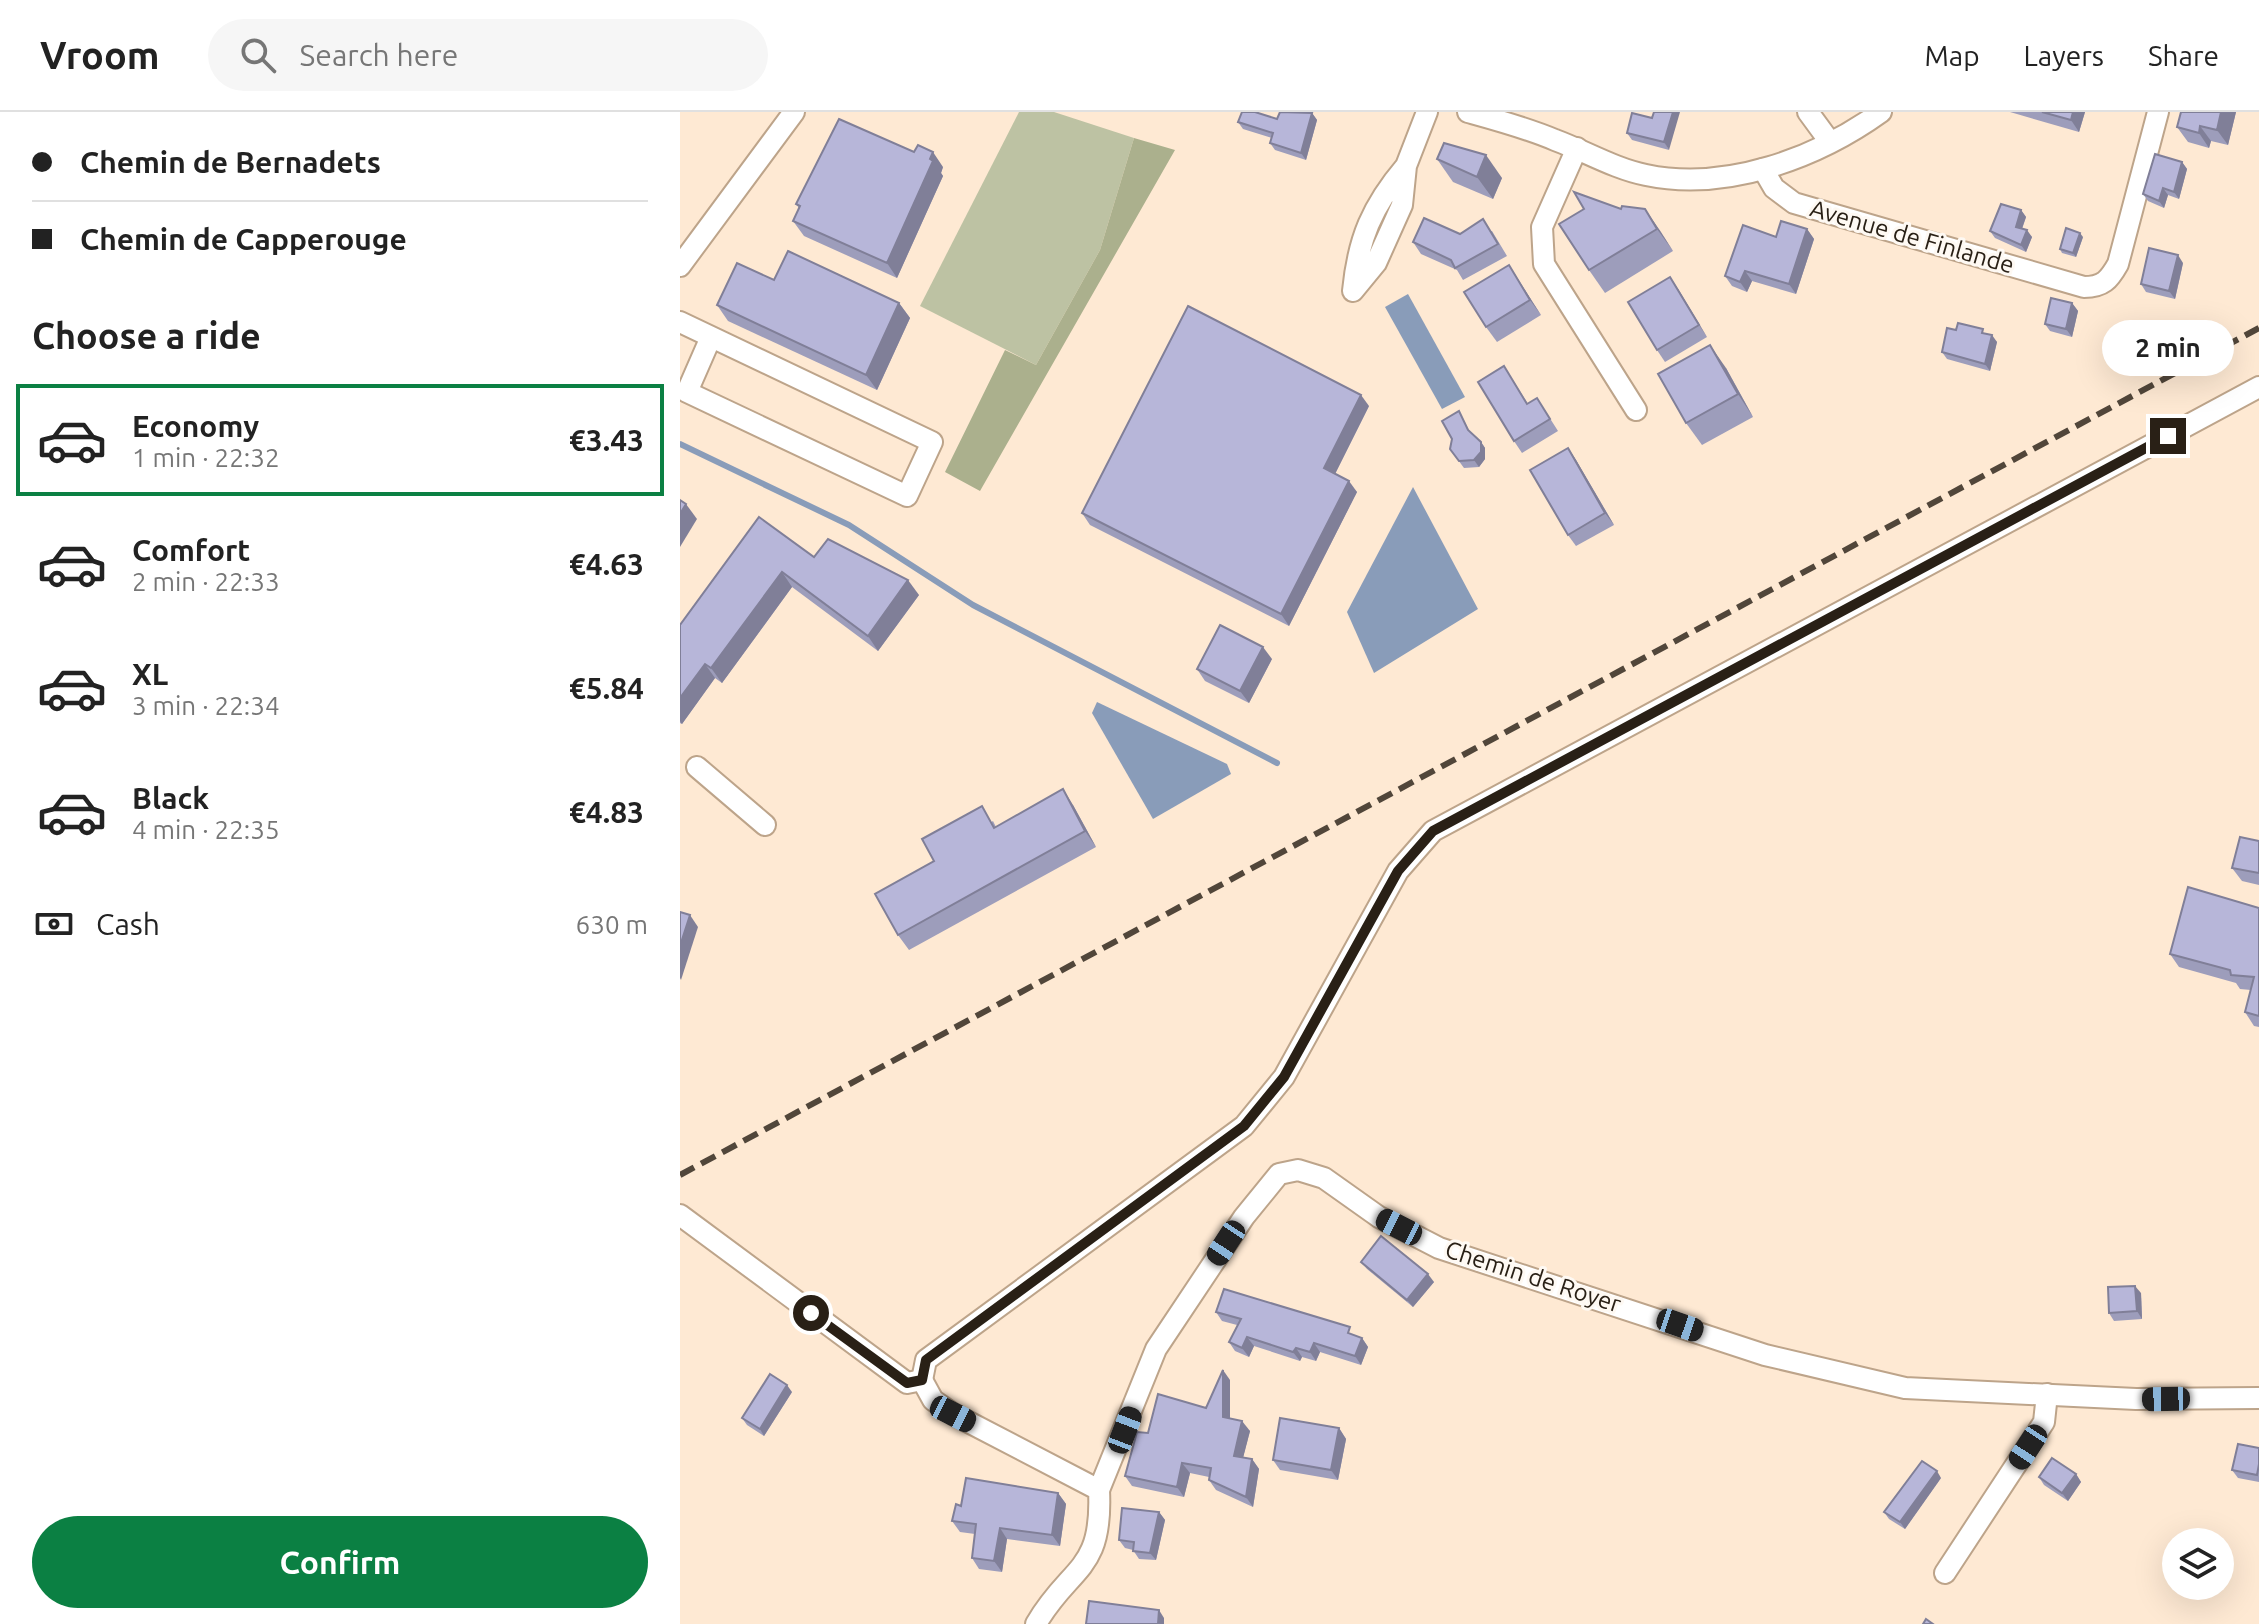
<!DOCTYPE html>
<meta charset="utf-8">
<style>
:root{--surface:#fff;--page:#f6f6f6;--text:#222;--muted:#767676;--line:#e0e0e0;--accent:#0b8043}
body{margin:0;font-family:Ubuntu,sans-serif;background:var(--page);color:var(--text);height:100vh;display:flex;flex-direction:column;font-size:30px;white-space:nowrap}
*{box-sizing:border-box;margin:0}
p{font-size:26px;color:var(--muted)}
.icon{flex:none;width:44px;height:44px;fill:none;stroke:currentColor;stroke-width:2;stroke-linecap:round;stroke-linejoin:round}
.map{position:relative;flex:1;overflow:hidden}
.sheet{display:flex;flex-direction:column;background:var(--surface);width:680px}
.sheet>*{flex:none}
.hud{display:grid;align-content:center;height:176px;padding:0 32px;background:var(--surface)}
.controls{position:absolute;left:1482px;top:1416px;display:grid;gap:16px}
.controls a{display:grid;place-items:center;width:72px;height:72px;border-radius:50%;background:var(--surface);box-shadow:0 8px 32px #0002;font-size:40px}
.end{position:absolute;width:36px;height:36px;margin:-18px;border:10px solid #292016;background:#fff;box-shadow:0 0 0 4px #fff}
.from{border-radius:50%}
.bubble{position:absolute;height:56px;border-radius:28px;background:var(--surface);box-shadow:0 8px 32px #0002;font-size:26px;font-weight:700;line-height:56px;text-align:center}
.car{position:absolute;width:24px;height:48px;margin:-24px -12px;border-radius:10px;box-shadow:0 0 6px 2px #0007;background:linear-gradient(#222 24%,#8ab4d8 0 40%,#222 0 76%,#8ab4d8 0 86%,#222 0)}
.hud b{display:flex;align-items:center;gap:28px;height:76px;font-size:30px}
.hud b+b{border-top:2px solid var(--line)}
.hud i{width:20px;height:20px;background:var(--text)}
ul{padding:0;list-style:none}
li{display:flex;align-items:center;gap:24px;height:112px;margin:0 16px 12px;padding:0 16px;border:4px solid transparent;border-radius:0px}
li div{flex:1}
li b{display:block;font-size:30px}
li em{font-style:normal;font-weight:700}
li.active{border-color:var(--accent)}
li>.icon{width:72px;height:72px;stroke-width:1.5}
h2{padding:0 32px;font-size:36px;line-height:96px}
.pay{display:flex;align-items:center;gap:20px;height:88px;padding:0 32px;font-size:30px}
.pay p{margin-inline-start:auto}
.button{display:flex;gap:16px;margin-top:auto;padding:16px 32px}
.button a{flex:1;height:92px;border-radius:48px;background:var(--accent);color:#fff;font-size:32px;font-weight:700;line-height:92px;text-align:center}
header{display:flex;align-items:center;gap:48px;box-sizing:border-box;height:112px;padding:0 40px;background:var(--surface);border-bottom:2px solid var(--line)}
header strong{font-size:38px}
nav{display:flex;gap:44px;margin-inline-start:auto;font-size:28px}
.search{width:560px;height:72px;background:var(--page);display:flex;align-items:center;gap:20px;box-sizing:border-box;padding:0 28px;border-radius:44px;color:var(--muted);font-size:30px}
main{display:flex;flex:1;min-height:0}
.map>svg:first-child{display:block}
.green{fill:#bdc2a3}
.forest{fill:#abb08d}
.water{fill:#899cb9}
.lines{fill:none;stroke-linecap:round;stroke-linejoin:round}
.stream{stroke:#899cb9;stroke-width:6}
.minor-casing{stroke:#bda48a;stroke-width:24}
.minor{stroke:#fff;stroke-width:20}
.rail{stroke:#51463a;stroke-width:6;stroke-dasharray:16 8;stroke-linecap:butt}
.wall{fill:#9d9dbb}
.shaded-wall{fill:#807f98}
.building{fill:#b7b6d9;stroke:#807f98;stroke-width:2}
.route{stroke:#292016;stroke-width:10}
.labels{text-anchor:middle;stroke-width:6;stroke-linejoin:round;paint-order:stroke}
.street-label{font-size:24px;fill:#292016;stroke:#fef9f3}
</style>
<header>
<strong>Vroom</strong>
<div class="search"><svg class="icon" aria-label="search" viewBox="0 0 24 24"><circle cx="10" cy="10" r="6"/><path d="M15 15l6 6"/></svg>Search here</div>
<nav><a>Map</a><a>Layers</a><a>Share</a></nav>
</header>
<main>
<section class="sheet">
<div class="hud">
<b><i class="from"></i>Chemin de Bernadets</b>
<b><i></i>Chemin de Capperouge</b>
</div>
<h2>Choose a ride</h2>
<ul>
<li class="active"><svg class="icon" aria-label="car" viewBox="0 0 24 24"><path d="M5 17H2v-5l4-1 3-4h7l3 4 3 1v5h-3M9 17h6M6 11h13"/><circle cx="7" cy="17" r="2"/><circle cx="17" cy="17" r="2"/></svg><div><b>Economy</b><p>1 min · 22:32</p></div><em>€3.43</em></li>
<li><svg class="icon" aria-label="car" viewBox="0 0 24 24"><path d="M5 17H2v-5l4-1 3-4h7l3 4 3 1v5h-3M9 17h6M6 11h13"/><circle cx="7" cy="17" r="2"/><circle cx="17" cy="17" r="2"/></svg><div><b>Comfort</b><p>2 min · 22:33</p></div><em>€4.63</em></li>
<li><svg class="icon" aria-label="car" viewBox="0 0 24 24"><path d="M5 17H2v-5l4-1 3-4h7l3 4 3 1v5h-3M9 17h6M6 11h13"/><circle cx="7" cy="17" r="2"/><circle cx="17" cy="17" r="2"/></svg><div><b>XL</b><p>3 min · 22:34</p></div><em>€5.84</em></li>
<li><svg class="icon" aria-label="car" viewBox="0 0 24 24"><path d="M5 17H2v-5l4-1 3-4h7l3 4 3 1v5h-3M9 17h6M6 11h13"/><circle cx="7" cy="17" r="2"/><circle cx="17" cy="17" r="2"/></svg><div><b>Black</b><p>4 min · 22:35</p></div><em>€4.83</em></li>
</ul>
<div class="pay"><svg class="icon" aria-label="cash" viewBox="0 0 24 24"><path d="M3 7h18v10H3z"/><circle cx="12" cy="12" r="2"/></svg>Cash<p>630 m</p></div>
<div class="button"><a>Confirm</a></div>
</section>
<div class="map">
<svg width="1579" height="1512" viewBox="0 0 1579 1512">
<rect width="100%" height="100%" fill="#fee9d3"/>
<path class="green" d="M 339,0 L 374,0 L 454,26 L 420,138 L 356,253 L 240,194 Z"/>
<path class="forest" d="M 454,26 L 495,38 L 300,379 L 265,360 L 325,238 L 356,253 L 420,138 Z"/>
<g class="water">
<path d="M 728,182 L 785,285 L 762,297 L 705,195 Z"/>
<path d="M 733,375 L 798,497 L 694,561 L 667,500 Z"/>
<path d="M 417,590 L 547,652 L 551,662 L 473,707 L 412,601 Z"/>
</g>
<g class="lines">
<path class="stream" d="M 0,332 L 169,413 L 293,493 L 597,651"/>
<g class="minor-casing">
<g id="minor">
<path d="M 788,0 C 817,8 847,16 875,28 C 905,39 935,57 966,63 C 1046,80 1137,46 1201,0"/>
<path d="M 1128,0 L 1150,30"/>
<path d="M 897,36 L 862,115 L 864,152 L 956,298"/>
<path d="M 726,54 C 692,94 678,127 673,179 L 696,151 L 722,93 L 726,54 L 747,0"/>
<path d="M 1083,57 L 1094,76 L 1114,91 L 1404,175 C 1423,175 1429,168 1438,152 L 1478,0"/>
<path d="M 0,154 L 114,0"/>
<path d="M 0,210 L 252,330 L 227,384 L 7,280 L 31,225"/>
<path d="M 17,655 L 85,713"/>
<path d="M 0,1103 L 227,1271 L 242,1268 L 253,1288 L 273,1302 L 419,1378 C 423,1461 390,1453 356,1512"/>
<path d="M 242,1268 L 246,1248 L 564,1014 L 604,965 L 718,759 L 753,719 L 1579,275"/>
<path d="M 419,1378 L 476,1237 L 564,1105 L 599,1062 L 618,1058 L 644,1066 L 699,1105 L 759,1136 L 1085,1243 L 1225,1276 L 1456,1287 L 1579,1286"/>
<path d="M 1265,1461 L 1364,1310 L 1367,1282"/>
</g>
</g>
<use href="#minor" class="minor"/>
<path class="rail" d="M 0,1063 L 1579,216"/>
</g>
<g class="wall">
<path d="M 1330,0 L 1405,0 L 1399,20 Z"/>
<path d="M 1556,0 L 1548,33 L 1531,29 L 1529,36 L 1508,30 L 1497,15 Z"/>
<path d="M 632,1 L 637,8 L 626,48 L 595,38 L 590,31 L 592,26 L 563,17 L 558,10 L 597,7 Z"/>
<path d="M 972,6 L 989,38 L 952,28 L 947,21 Z"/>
<path d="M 757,47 L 822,66 L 813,87 L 773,70 Z"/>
<path d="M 1502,50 L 1507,57 L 1499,87 L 1488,83 L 1484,96 L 1468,89 L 1463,82 Z"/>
<path d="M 263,55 L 261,61 L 263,64 L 217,166 L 124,124 L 113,109 L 119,96 L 116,92 Z"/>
<path d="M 941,97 L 965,97 L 993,139 L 925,181 L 909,158 Z"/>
<path d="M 1341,98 L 1346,105 L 1342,117 L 1352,125 L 1346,140 L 1315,126 L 1310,119 Z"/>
<path d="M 1127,117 L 1134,127 L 1116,182 L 1072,169 L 1067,180 L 1052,174 L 1045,164 L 1096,125 Z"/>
<path d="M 812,119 L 827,144 L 783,168 L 777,158 L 741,142 L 733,130 L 780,122 Z"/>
<path d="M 1403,125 L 1396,145 L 1382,141 L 1380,137 Z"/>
<path d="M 1503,151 L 1495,187 L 1466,180 L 1461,172 Z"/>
<path d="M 829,153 L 861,203 L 817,230 L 806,215 Z"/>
<path d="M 94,168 L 219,191 L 230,206 L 197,278 L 48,209 L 37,193 Z"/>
<path d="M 998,177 L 1027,225 L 985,250 L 977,238 Z"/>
<path d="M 1392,191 L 1398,199 L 1392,225 L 1370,219 L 1365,212 Z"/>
<path d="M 1276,218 L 1306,222 L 1317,230 L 1310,259 L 1267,247 L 1262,240 Z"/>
<path d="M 824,254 L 848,292 L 857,286 L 878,319 L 842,341 L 834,329 Z"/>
<path d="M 1046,256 L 1073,305 L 1022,333 L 1006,311 Z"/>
<path d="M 689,294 L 655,362 L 677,380 L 609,514 L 410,413 L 402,401 Z"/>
<path d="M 779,299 L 790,320 L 801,330 L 805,336 L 805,347 L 799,355 L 784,356 L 770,337 Z"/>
<path d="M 888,336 L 896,348 L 934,413 L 896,434 L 888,423 Z"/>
<path d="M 134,445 L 239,483 L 198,539 L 112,475 L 42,571 L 35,566 L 2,612 L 0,611 L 0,513 Z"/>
<path d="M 592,547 L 569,591 L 525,569 L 517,557 Z"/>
<path d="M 393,693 L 416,735 L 229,838 L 218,823 L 254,749 L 313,709 L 316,715 Z"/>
<path d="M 1579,729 L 1579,773 L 1562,769 L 1552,756 Z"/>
<path d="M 1579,796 L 1579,915 L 1574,914 L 1565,900 L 1571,878 L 1560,877 L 1556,871 L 1499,855 L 1490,842 Z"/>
<path d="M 681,1150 L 754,1170 L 733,1195 L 687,1157 Z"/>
<path d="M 1461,1181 L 1462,1207 L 1434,1209 L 1429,1201 Z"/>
<path d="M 536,1200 L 676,1224 L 682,1226 L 688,1235 L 681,1253 L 640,1240 L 636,1249 L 622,1245 L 620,1249 L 574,1234 L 569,1245 L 555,1239 L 549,1230 L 557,1213 L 542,1209 Z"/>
<path d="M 550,1268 L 550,1306 L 570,1319 L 563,1345 L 572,1347 L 579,1357 L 573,1395 L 536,1378 L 529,1368 L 529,1365 L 510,1361 L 504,1385 L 452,1374 L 445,1364 L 468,1321 L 526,1296 Z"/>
<path d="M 112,1280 L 84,1324 L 67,1313 L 62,1306 Z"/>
<path d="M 659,1316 L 666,1327 L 658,1368 L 600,1358 L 593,1348 Z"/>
<path d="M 1579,1336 L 1579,1370 L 1558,1366 L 1552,1358 Z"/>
<path d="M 1396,1362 L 1401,1370 L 1388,1389 L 1364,1373 L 1359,1365 Z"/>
<path d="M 1261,1366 L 1225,1417 L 1209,1407 L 1204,1400 Z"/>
<path d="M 378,1381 L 386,1392 L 380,1434 L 327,1427 L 322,1460 L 299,1457 L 292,1446 L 295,1422 L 280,1420 L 272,1409 L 281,1394 Z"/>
<path d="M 479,1400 L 485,1408 L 476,1448 L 459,1447 L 453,1438 L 445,1436 L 439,1428 Z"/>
</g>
<g class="shaded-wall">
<path d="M 993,0 L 1000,0 L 989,38 L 984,30 Z"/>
<path d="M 1393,0 L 1405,0 L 1399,20 L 1391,8 Z"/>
<path d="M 1541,0 L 1556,0 L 1548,33 L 1537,18 Z"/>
<path d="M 632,1 L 637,8 L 626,48 L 621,41 Z"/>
<path d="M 1520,14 L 1531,29 L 1529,36 L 1519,21 Z"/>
<path d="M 253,40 L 263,55 L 261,61 L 263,64 L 217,166 L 207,151 Z"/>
<path d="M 806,43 L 822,66 L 813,87 L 797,65 Z"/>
<path d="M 1502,50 L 1507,57 L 1499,87 L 1494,80 Z"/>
<path d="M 1483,76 L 1488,83 L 1484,96 L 1479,89 Z"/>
<path d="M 965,97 L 981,120 L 993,139 L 977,117 Z"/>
<path d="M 1341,98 L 1346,105 L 1340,122 L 1336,115 Z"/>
<path d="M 1127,117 L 1134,127 L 1116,182 L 1109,172 Z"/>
<path d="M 1347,118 L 1352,125 L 1346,140 L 1341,133 Z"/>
<path d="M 1400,121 L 1403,125 L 1396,145 L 1393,141 Z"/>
<path d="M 1498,143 L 1503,151 L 1495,187 L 1489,179 Z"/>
<path d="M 829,153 L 839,169 L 861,203 L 850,188 Z"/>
<path d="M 1065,159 L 1072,169 L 1067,180 L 1060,170 Z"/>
<path d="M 990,165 L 998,177 L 1027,225 L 1019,213 Z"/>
<path d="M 219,191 L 230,206 L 197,278 L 186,263 Z"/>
<path d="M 1392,191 L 1398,199 L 1392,225 L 1386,217 Z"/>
<path d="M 1312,223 L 1317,230 L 1310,259 L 1305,252 Z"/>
<path d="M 1030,233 L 1046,256 L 1073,305 L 1058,282 Z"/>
<path d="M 681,283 L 689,294 L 652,368 L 644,356 Z"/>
<path d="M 801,330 L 805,336 L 805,347 L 799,355 L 794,348 Z"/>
<path d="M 888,336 L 896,348 L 934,413 L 925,401 Z"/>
<path d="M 669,369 L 677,380 L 609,514 L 601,502 Z"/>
<path d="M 6,392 L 17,407 L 0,435 L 0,402 Z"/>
<path d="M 102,460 L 112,475 L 42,571 L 31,556 Z"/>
<path d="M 228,468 L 239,483 L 198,539 L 188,524 Z"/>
<path d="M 583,535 L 592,547 L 569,591 L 560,579 Z"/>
<path d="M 25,552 L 35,566 L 2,612 L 0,609 L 0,586 Z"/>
<path d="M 383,677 L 393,693 L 416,735 L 405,719 Z"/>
<path d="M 10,803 L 18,815 L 1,868 L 0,866 L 0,834 Z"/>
<path d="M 748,1162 L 754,1170 L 733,1195 L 727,1188 Z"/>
<path d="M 1455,1174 L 1461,1181 L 1462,1207 L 1457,1199 Z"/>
<path d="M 567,1225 L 574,1234 L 569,1245 L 562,1236 Z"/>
<path d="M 682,1226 L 688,1235 L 681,1253 L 675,1244 Z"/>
<path d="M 634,1231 L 640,1240 L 636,1249 L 630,1240 Z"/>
<path d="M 616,1236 L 622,1245 L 620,1249 L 613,1240 Z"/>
<path d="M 543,1258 L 550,1268 L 550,1315 L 543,1305 Z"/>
<path d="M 107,1273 L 112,1280 L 84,1324 L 80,1317 Z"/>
<path d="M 562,1309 L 570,1319 L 561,1354 L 554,1344 Z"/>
<path d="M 659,1316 L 666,1327 L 658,1368 L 651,1358 Z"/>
<path d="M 572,1347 L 579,1357 L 573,1395 L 566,1385 Z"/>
<path d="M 502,1351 L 510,1361 L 504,1385 L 497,1375 Z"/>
<path d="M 1257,1359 L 1261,1366 L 1225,1417 L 1220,1410 Z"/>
<path d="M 1396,1362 L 1401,1370 L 1388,1389 L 1382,1381 Z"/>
<path d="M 378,1381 L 386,1392 L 380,1434 L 372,1423 Z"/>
<path d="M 479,1400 L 485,1408 L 476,1448 L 470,1441 Z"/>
<path d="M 320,1416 L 327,1427 L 322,1460 L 314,1449 Z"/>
<path d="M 479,1498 L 484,1506 L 484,1512 L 478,1512 Z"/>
</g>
<g class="building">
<path d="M 562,0 L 575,0 L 597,7 L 600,0 L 632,1 L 621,41 L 590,31 L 593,21 L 558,10 Z"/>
<path d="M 974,0 L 993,0 L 984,30 L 947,21 L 952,1 L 972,6 Z"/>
<path d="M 1362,0 L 1393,0 L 1391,8 Z"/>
<path d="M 1501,0 L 1541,0 L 1537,18 L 1520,14 L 1519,21 L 1497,15 Z"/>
<path d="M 159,7 L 234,40 L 238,33 L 253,40 L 250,47 L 253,49 L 207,151 L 113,109 L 120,94 L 116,92 Z"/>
<path d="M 764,31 L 806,43 L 797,65 L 757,47 Z"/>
<path d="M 1475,42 L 1502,50 L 1494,80 L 1483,76 L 1479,89 L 1463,82 Z"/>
<path d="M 894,80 L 941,97 L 942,94 L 965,97 L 977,117 L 909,158 L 879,112 L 904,97 Z"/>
<path d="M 1321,92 L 1341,98 L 1336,115 L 1347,118 L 1341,133 L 1310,119 Z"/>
<path d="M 744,106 L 780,122 L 803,107 L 818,132 L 775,156 L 771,148 L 733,130 Z"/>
<path d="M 1101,109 L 1127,117 L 1109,172 L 1065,159 L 1060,170 L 1045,164 L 1063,113 L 1096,125 Z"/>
<path d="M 1386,116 L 1400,121 L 1393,141 L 1380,137 Z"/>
<path d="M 1469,136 L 1498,143 L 1489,179 L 1461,172 Z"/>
<path d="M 108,139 L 219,191 L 186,263 L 37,193 L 57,151 L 94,168 Z"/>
<path d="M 829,153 L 850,188 L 806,215 L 784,180 Z"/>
<path d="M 990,165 L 1019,213 L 977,238 L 948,190 Z"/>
<path d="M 1371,186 L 1392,191 L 1386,217 L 1365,212 Z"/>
<path d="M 508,194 L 681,283 L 644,356 L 669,369 L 601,502 L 402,401 Z"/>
<path d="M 1278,211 L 1303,217 L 1302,221 L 1312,223 L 1305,252 L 1262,240 L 1267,216 L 1276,218 Z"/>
<path d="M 1030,233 L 1058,282 L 1006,311 L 978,262 Z"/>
<path d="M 824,254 L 847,292 L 857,286 L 870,307 L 834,329 L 798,270 Z"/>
<path d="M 779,299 L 788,318 L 801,330 L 801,340 L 794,348 L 779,349 L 770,337 L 772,327 L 762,309 Z"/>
<path d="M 888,336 L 925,401 L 888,423 L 850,358 Z"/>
<path d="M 0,388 L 6,392 L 0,402 Z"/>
<path d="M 79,405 L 134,445 L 148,427 L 228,468 L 188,524 L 102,460 L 31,556 L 25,552 L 0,586 L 0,513 Z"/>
<path d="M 540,513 L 583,535 L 560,579 L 517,557 Z"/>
<path d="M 383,677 L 405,719 L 218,823 L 195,782 L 254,749 L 242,727 L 302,694 L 314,716 Z"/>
<path d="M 1560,725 L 1579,729 L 1579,761 L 1552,756 Z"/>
<path d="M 1508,775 L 1579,796 L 1579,904 L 1565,900 L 1574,865 L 1551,863 L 1550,858 L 1490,842 Z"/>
<path d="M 0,800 L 10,803 L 0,834 Z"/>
<path d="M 701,1124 L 748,1162 L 727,1188 L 681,1150 Z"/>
<path d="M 1455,1174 L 1457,1199 L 1429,1201 L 1428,1175 Z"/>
<path d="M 544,1177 L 670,1215 L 668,1221 L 682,1226 L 675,1244 L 634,1231 L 630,1240 L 616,1236 L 613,1240 L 567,1225 L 562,1236 L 549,1230 L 561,1207 L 536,1200 Z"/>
<path d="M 543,1258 L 543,1305 L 562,1309 L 554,1344 L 572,1347 L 566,1385 L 529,1368 L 531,1356 L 502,1351 L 497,1375 L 445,1364 L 457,1320 L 468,1321 L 478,1282 L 526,1296 Z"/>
<path d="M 90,1262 L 107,1273 L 80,1317 L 62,1306 Z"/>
<path d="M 600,1306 L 659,1316 L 651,1358 L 593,1348 Z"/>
<path d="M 1558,1332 L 1579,1336 L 1579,1352 L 1577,1363 L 1552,1358 Z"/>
<path d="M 1372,1346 L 1396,1362 L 1382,1381 L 1359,1365 Z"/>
<path d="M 1242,1349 L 1257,1359 L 1220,1410 L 1204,1400 Z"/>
<path d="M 286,1366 L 378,1381 L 372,1423 L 320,1416 L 314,1449 L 292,1446 L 296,1412 L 272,1409 L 276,1392 L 281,1394 Z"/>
<path d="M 442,1396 L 479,1400 L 470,1441 L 453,1439 L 454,1430 L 439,1428 Z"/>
<path d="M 409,1489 L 479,1498 L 478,1512 L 406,1512 Z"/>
<path d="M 1246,1507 L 1253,1512 L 1243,1512 Z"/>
</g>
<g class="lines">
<path class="route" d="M 131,1201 L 227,1271 L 242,1268 L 246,1248 L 564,1014 L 604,965 L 718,759 L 753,719 L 1488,324"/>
</g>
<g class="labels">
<g class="street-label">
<text transform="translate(1232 125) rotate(16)" y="8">Avenue de Finlande</text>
<text transform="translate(853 1165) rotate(18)" y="8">Chemin de Royer</text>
</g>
</g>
</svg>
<div class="controls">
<a><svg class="icon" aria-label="layers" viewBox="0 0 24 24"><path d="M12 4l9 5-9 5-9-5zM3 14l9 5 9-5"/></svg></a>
</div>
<i class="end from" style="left:131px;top:1201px"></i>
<i class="end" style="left:1488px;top:324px"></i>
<div class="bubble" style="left:1422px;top:208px;width:132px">2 min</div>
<i class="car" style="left:719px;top:1115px;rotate:297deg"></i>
<i class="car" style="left:546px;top:1131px;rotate:213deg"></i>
<i class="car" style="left:1000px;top:1213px;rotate:109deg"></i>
<i class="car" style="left:1486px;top:1287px;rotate:269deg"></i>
<i class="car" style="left:273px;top:1302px;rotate:117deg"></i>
<i class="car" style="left:445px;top:1318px;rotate:21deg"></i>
<i class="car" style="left:1348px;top:1335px;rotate:213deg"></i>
</div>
</main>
